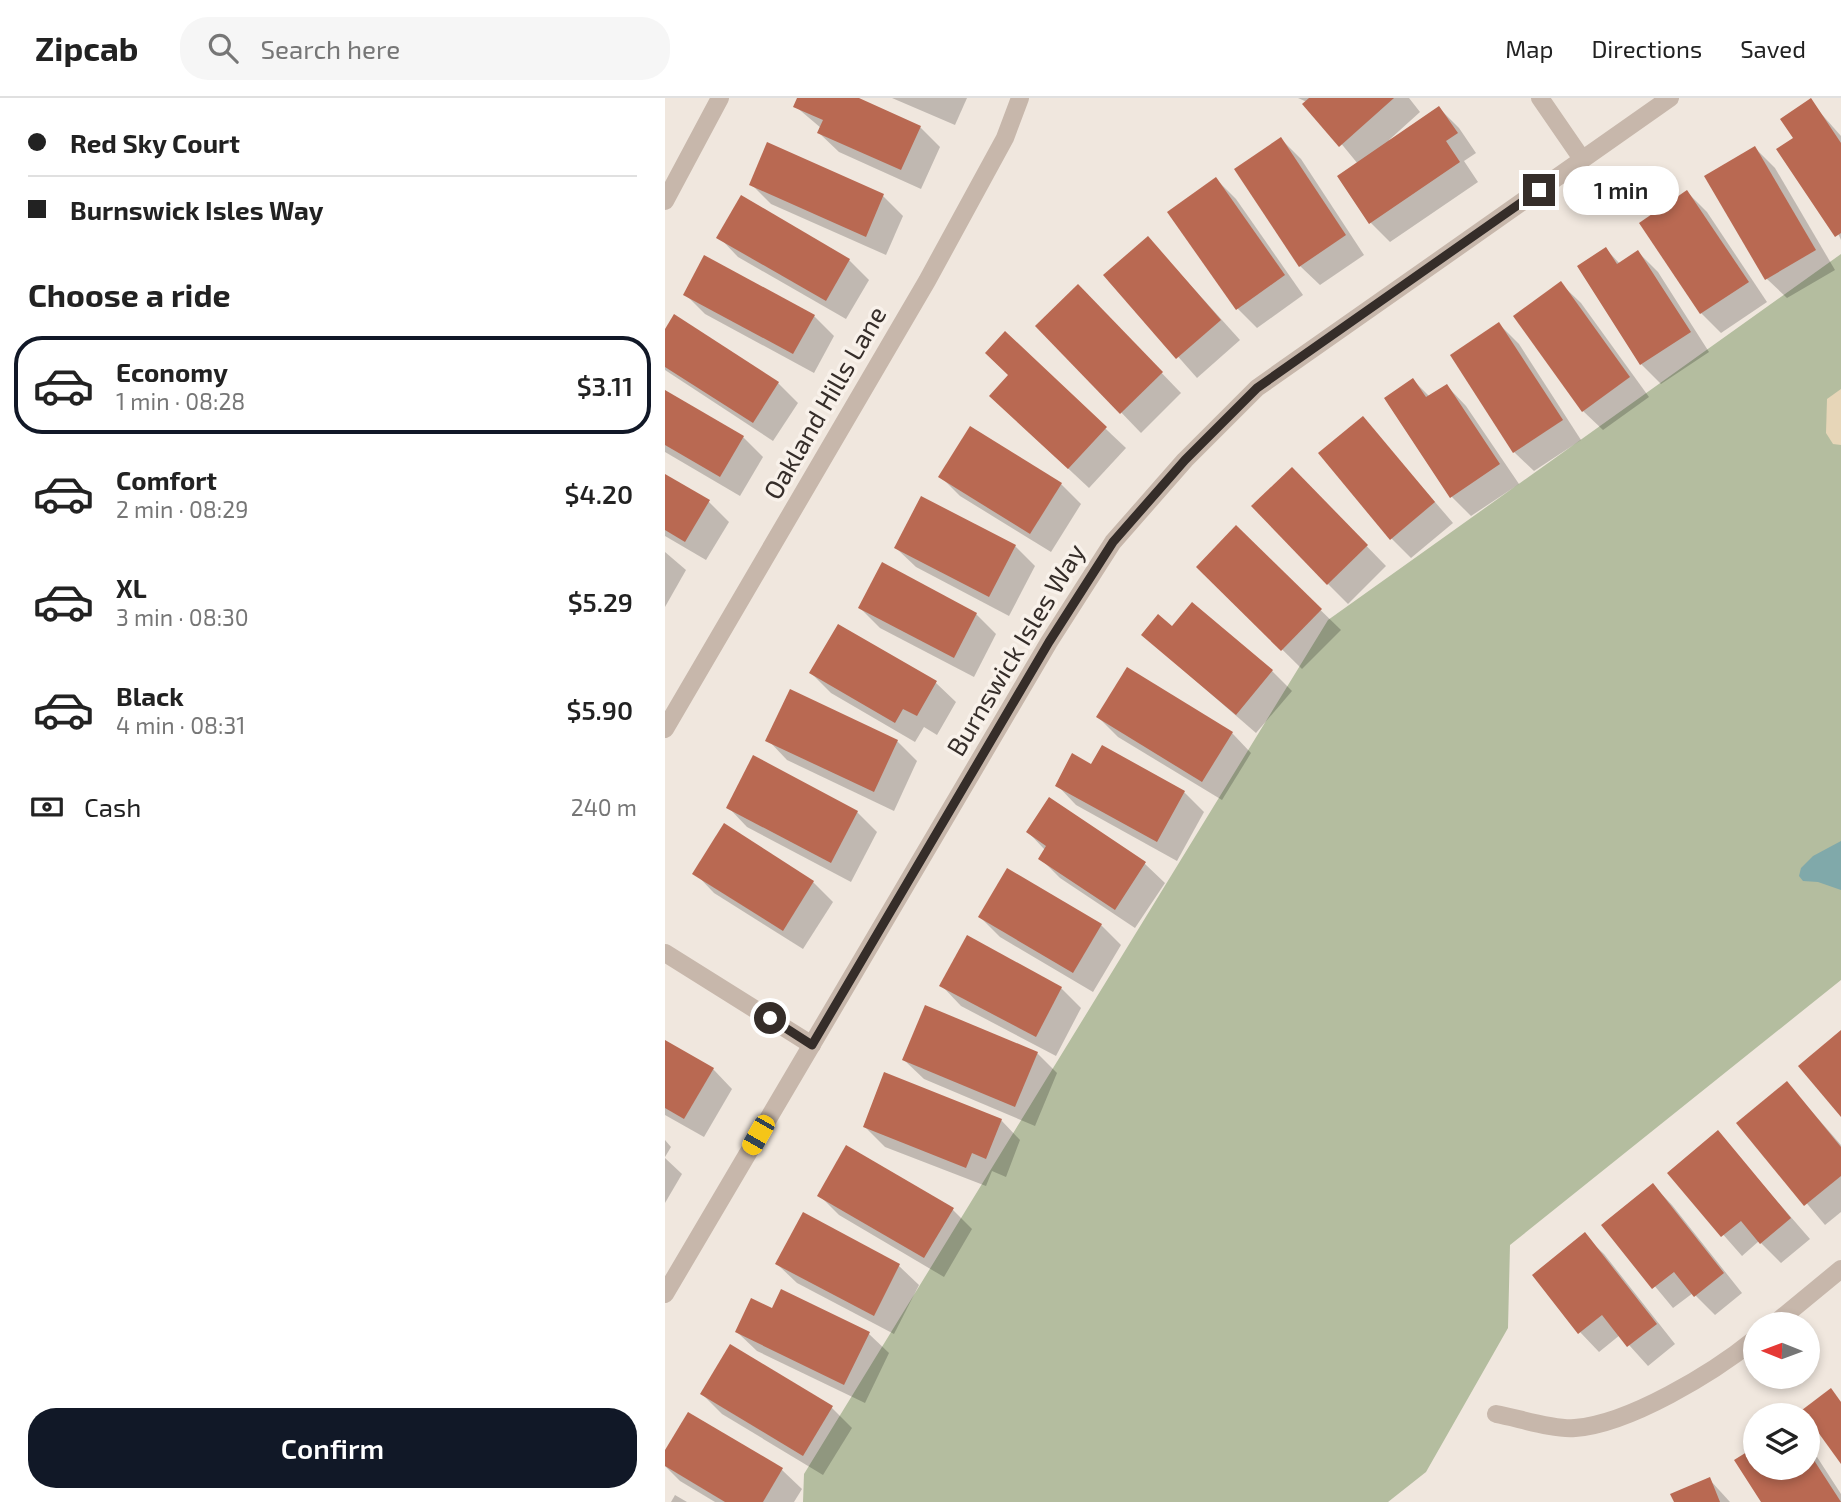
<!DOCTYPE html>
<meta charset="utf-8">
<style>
:root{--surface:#fff;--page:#f6f6f6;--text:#222;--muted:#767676;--line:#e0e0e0;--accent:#111827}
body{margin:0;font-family:"Exo 2",sans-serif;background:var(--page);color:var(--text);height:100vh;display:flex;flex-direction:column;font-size:26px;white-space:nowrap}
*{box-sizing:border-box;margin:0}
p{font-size:23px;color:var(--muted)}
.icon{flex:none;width:38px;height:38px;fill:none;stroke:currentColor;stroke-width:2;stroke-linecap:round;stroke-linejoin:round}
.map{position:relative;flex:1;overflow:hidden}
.drawer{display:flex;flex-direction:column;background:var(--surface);width:665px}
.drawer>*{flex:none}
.top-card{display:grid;align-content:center;height:154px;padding:0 28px;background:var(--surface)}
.needle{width:46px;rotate:271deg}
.tools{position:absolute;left:1078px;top:1214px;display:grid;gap:14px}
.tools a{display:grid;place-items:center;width:77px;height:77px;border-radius:50%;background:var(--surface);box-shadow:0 4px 10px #0003;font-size:35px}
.end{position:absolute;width:32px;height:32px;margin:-16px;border:9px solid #352d29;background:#fff;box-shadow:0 0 0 4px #fff}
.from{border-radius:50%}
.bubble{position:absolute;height:49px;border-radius:24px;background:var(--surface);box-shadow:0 4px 10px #0003;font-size:23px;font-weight:600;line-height:49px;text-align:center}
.car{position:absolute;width:21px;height:42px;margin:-21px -10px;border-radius:9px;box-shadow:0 0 5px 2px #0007;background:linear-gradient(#f5c518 24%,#345 0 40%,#f5c518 0 76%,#345 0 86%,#f5c518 0)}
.top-card b{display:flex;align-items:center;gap:24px;height:66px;font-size:26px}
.top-card b+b{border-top:2px solid var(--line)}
.top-card i{width:18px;height:18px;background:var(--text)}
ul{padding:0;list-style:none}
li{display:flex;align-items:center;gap:21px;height:98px;margin:0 14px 10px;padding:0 14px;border:4px solid transparent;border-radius:28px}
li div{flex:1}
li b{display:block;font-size:26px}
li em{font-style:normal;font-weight:600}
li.current{border-color:var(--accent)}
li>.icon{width:63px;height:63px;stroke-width:1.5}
h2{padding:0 28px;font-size:32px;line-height:84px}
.pay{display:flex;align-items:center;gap:18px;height:77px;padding:0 28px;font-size:26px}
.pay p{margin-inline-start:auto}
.button{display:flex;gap:14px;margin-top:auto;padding:14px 28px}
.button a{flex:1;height:80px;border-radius:28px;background:var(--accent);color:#fff;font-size:28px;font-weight:600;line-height:80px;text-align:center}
header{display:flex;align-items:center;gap:42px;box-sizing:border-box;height:98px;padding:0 35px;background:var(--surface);border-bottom:2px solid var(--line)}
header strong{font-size:33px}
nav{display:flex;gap:38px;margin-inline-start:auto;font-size:24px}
.search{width:490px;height:63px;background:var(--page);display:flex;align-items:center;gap:18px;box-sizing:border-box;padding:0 24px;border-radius:28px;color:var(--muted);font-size:26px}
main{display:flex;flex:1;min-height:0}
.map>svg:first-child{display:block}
.green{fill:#b4bd9f}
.sand{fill:#e7d6b8}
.water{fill:#80a9aa}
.shadow{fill:#0003}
.building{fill:#b96952}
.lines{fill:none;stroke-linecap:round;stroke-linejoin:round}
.street{stroke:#c7b7ab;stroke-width:18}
.route{stroke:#352d29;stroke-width:9}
.labels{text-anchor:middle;stroke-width:7;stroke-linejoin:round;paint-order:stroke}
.street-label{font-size:26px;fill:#352d29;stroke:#f8f1ea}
</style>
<header>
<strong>Zipcab</strong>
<div class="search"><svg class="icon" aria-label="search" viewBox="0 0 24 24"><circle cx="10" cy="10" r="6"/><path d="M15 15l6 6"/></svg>Search here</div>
<nav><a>Map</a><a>Directions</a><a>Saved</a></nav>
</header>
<main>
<section class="drawer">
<div class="top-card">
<b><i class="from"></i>Red Sky Court</b>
<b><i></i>Burnswick Isles Way</b>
</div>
<h2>Choose a ride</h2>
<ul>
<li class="current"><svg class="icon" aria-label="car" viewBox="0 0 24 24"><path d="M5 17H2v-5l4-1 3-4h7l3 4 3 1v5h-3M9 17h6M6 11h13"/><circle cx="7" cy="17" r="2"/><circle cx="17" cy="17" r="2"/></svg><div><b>Economy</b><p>1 min · 08:28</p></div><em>$3.11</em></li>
<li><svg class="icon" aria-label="car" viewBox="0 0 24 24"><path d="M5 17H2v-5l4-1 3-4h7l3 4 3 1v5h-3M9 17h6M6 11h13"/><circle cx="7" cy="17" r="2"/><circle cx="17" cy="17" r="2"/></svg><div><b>Comfort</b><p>2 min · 08:29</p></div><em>$4.20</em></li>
<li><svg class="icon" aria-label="car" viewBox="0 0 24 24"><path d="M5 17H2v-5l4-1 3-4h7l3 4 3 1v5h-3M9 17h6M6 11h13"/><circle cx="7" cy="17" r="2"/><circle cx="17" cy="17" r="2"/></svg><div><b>XL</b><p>3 min · 08:30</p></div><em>$5.29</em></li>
<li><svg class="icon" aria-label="car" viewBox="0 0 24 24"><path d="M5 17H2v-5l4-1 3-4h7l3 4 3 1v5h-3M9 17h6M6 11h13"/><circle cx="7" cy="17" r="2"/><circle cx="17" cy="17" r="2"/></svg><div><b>Black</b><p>4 min · 08:31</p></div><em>$5.90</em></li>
</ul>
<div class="pay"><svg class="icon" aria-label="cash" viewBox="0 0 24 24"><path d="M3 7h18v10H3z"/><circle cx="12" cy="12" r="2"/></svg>Cash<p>240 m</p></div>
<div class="button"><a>Confirm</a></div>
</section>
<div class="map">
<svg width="1176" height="1404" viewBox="0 0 1176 1404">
<rect width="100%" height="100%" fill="#f0e7de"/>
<path class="green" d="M 1176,156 L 1176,882 L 845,1147 L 843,1230 L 761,1374 L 723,1404 L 138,1404 L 139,1376 L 663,522 Z"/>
<path class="sand" d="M 1176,291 L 1176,347 L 1168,346 L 1161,335 L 1162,301 Z"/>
<path class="water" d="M 1176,743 L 1176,792 L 1153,784 L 1138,783 L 1134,778 L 1136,770 L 1148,758 Z"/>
<g class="shadow">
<path d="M 134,0 L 189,0 L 255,29 L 275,49 L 256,91 L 174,54 L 154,35 L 156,30 L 130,8 Z"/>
<path d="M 227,0 L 302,0 L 290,27 Z"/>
<path d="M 633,0 L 744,0 L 755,14 L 724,42 L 725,44 L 774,10 L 794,30 L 811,55 L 799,63 L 813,84 L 725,144 L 706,125 L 693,66 L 642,4 Z"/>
<path d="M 1145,3 L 1176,38 L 1176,142 L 1130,40 Z"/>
<path d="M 616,41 L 636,61 L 699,157 L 655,187 L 635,168 Z"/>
<path d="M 103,47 L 218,98 L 238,118 L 221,157 L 106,106 L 86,86 Z"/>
<path d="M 1090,50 L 1110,70 L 1170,172 L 1122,200 L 1102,181 Z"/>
<path d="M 551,81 L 571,101 L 638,197 L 592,230 L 572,210 Z"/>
<path d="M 1022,94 L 1042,114 L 1102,204 L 1056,235 L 1036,215 Z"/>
<path d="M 54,139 L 184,162 L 204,182 L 181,221 L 73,159 Z"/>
<path d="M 483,140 L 575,242 L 532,280 L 441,177 Z"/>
<path d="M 941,151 L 955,166 L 973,154 L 993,174 L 1044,254 L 996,286 L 976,266 Z"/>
<path d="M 896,186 L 916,205 L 984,299 L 938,332 L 918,313 Z"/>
<path d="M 20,196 L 149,218 L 169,238 L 149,275 L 40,216 Z"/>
<path d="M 432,208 L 516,295 L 476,335 L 373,228 Z"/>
<path d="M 834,226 L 854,246 L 916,342 L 869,373 L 849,354 Z"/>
<path d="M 0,234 L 113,285 L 133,305 L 108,343 L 0,272 Z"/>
<path d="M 340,236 L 461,350 L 424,390 L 346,317 Z"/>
<path d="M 748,282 L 765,299 L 782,288 L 801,308 L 854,386 L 806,418 L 787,399 Z"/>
<path d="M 0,294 L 78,339 L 98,359 L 75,398 L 0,354 Z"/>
<path d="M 698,320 L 788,425 L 746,460 L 726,440 Z"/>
<path d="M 0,378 L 44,404 L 64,424 L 41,462 L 0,438 Z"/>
<path d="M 275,378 L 396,386 L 416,406 L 386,454 L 295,398 Z"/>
<path d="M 646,391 L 721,468 L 683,506 L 663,486 Z"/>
<path d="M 571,430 L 676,532 L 637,571 L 533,469 Z"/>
<path d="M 350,448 L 370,468 L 344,518 L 251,469 L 231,450 Z"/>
<path d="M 0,454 L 21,472 L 0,509 Z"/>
<path d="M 195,510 L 311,516 L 331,536 L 309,579 L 215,530 Z"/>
<path d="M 507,531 L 607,573 L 627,593 L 591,635 L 478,537 Z"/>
<path d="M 146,575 L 271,585 L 291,604 L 272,637 L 259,629 L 250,644 L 166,595 Z"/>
<path d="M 433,619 L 567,635 L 586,655 L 557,702 L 453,639 Z"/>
<path d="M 103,642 L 232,643 L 252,663 L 229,713 L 122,662 Z"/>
<path d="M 89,660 L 192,714 L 212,734 L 186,784 L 82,729 L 63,709 Z"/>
<path d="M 427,669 L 519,694 L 539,714 L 512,763 L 411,707 L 392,687 Z"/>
<path d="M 384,702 L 480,766 L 500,785 L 470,830 L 395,780 L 375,760 L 380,752 L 363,734 Z"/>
<path d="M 30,775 L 148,784 L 168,804 L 138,851 L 49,795 Z"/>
<path d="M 315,819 L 436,827 L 456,847 L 428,894 L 335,839 Z"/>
<path d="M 277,888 L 396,890 L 416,910 L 391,958 L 296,908 Z"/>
<path d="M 0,944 L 48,971 L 67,991 L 39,1039 L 0,1017 Z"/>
<path d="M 372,955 L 392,975 L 370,1028 L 259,981 L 239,962 Z"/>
<path d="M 1122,985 L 1176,1047 L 1176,1114 L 1160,1127 L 1074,1025 Z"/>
<path d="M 336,1022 L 355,1042 L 341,1079 L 327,1073 L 321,1088 L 220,1049 L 200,1029 Z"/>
<path d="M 1052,1034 L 1145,1141 L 1116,1165 L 1094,1143 L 1077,1158 L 1004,1075 Z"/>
<path d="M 0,1042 L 6,1049 L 0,1059 Z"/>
<path d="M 0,1060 L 17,1076 L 0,1105 Z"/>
<path d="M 988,1087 L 1007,1107 L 1077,1195 L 1050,1217 L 1028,1195 L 1008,1210 L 939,1127 Z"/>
<path d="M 154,1097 L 287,1111 L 307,1131 L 279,1179 L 174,1117 Z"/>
<path d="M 138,1117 L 234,1168 L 254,1187 L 229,1236 L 132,1185 L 112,1166 Z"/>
<path d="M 919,1137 L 939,1156 L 1010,1246 L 983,1268 L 955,1237 L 934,1254 L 915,1234 Z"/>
<path d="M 108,1212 L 204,1236 L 224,1255 L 200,1305 L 92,1253 L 72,1234 Z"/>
<path d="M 37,1296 L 167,1310 L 187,1330 L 158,1377 L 57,1316 Z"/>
<path d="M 1143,1345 L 1176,1396 L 1176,1404 L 1098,1404 L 1072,1363 L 1090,1351 L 1090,1370 L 1143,1370 Z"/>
<path d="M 0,1356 L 117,1372 L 137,1391 L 129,1404 L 50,1404 L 15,1383 L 0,1368 Z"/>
<path d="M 1044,1381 L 1065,1404 L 1011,1404 Z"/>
<path d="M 10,1397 L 22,1404 L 6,1404 Z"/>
</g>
<g class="building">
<path d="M 132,0 L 194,0 L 256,28 L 236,72 L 152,35 L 158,22 L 128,9 Z"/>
<path d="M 644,0 L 729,0 L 674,49 L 637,6 Z"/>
<path d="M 1146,0 L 1176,45 L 1176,135 L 1170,139 L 1111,51 L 1128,40 L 1115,21 Z"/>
<path d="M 774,8 L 793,35 L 781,43 L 795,64 L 704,126 L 672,78 Z"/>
<path d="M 616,39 L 681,137 L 634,169 L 569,71 Z"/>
<path d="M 102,44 L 219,96 L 201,139 L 84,87 Z"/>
<path d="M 1090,48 L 1151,152 L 1100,182 L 1039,78 Z"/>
<path d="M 551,79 L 620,177 L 571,212 L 502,114 Z"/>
<path d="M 1022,92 L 1084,184 L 1035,216 L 974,125 Z"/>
<path d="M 76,97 L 185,161 L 161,203 L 51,140 Z"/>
<path d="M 483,138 L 556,222 L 511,261 L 438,177 Z"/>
<path d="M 941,149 L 952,166 L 973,152 L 1026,234 L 975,267 L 912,168 Z"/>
<path d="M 39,157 L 150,217 L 128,256 L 18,197 Z"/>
<path d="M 896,183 L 965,279 L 917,314 L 848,218 Z"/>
<path d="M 413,186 L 498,274 L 455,316 L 370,228 Z"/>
<path d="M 9,216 L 114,284 L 88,325 L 0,269 L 0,231 Z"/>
<path d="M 834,224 L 898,322 L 848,355 L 785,257 Z"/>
<path d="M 340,233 L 442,329 L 403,371 L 324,298 L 343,277 L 320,255 Z"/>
<path d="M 748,280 L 761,299 L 782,286 L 835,366 L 785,400 L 719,300 Z"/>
<path d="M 0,292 L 79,338 L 55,379 L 0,347 Z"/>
<path d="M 698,318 L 770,404 L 725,442 L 653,355 Z"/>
<path d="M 305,328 L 397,385 L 365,436 L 273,379 Z"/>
<path d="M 627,369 L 703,447 L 662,487 L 586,408 Z"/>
<path d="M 0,376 L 45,402 L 20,444 L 0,432 Z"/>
<path d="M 256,398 L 351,447 L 324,499 L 229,450 Z"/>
<path d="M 571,427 L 657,511 L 616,553 L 531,469 Z"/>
<path d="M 217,464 L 312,515 L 289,560 L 193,510 Z"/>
<path d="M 527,504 L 608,572 L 571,617 L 476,537 L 493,516 L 507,528 Z"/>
<path d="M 173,526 L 272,583 L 252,618 L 238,611 L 230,625 L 144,575 Z"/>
<path d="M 462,569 L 568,634 L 537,684 L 431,619 Z"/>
<path d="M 125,591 L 233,642 L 209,694 L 100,643 Z"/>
<path d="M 437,647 L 520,693 L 492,744 L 390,688 L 407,655 L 426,666 Z"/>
<path d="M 88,657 L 193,713 L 166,765 L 61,710 Z"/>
<path d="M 384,699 L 481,764 L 450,812 L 373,761 L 381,748 L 361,734 Z"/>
<path d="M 59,725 L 149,783 L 118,833 L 27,776 Z"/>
<path d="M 342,770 L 437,826 L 408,875 L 313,819 Z"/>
<path d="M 302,837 L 397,889 L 371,939 L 274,888 Z"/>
<path d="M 260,907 L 373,954 L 350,1009 L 237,962 Z"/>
<path d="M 1176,932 L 1176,1019 L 1133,968 Z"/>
<path d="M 0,942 L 49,970 L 19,1021 L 0,1010 Z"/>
<path d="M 219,974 L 337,1021 L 321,1061 L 307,1055 L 301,1070 L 198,1029 Z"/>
<path d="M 1122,983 L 1176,1049 L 1176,1078 L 1139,1108 L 1071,1025 Z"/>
<path d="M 1053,1032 L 1126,1120 L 1095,1146 L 1076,1123 L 1056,1139 L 1002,1075 Z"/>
<path d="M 181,1047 L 289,1110 L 259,1160 L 152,1098 Z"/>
<path d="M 988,1085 L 1059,1175 L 1029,1199 L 1009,1174 L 987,1191 L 936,1127 Z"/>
<path d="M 138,1114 L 235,1166 L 209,1218 L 110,1166 Z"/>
<path d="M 920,1134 L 992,1226 L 962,1249 L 937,1217 L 913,1236 L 867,1177 Z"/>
<path d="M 116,1191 L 205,1234 L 179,1287 L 70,1234 L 86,1200 L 107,1210 Z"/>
<path d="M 65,1246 L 168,1308 L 138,1358 L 35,1296 Z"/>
<path d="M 1166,1290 L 1176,1304 L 1176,1366 L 1137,1312 Z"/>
<path d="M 23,1314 L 118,1370 L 98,1404 L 60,1404 L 0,1368 L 0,1352 Z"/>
<path d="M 1090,1349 L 1090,1370 L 1143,1370 L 1143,1353 L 1176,1404 L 1096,1404 L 1069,1362 Z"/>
<path d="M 1045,1379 L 1055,1404 L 1009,1404 L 1005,1396 Z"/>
</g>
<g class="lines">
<g class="street">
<path d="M 875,0 L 917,61"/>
<path d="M 0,103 L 55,0"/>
<path d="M 0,631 L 262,183 L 340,40 L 355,0"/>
<path d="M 0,855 L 147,947"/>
<path d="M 0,1196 L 384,544 L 448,444 L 520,362 L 592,290 L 1005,0"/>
<path d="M 1108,1227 L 1176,1171"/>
<path d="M 831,1316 C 853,1320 889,1332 910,1330 C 964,1326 1048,1275 1090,1241"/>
</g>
</g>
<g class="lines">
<path class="route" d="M 105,920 L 147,947 L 384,544 L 448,444 L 520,362 L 592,290 L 874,92"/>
</g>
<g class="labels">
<g class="street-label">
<text transform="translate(160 305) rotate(-60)" y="9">Oakland Hills Lane</text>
<text transform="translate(351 552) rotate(-59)" y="9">Burnswick Isles Way</text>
</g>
</g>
</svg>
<div class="tools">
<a><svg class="needle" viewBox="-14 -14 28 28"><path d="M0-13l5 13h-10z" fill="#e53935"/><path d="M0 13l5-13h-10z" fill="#767676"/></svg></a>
<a><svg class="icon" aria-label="layers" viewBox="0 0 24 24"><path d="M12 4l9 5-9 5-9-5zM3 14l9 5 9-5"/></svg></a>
</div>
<i class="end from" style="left:105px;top:920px"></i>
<i class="end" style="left:874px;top:92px"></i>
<div class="bubble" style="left:898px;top:68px;width:116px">1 min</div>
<i class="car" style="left:93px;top:1037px;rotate:210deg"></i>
</div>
</main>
